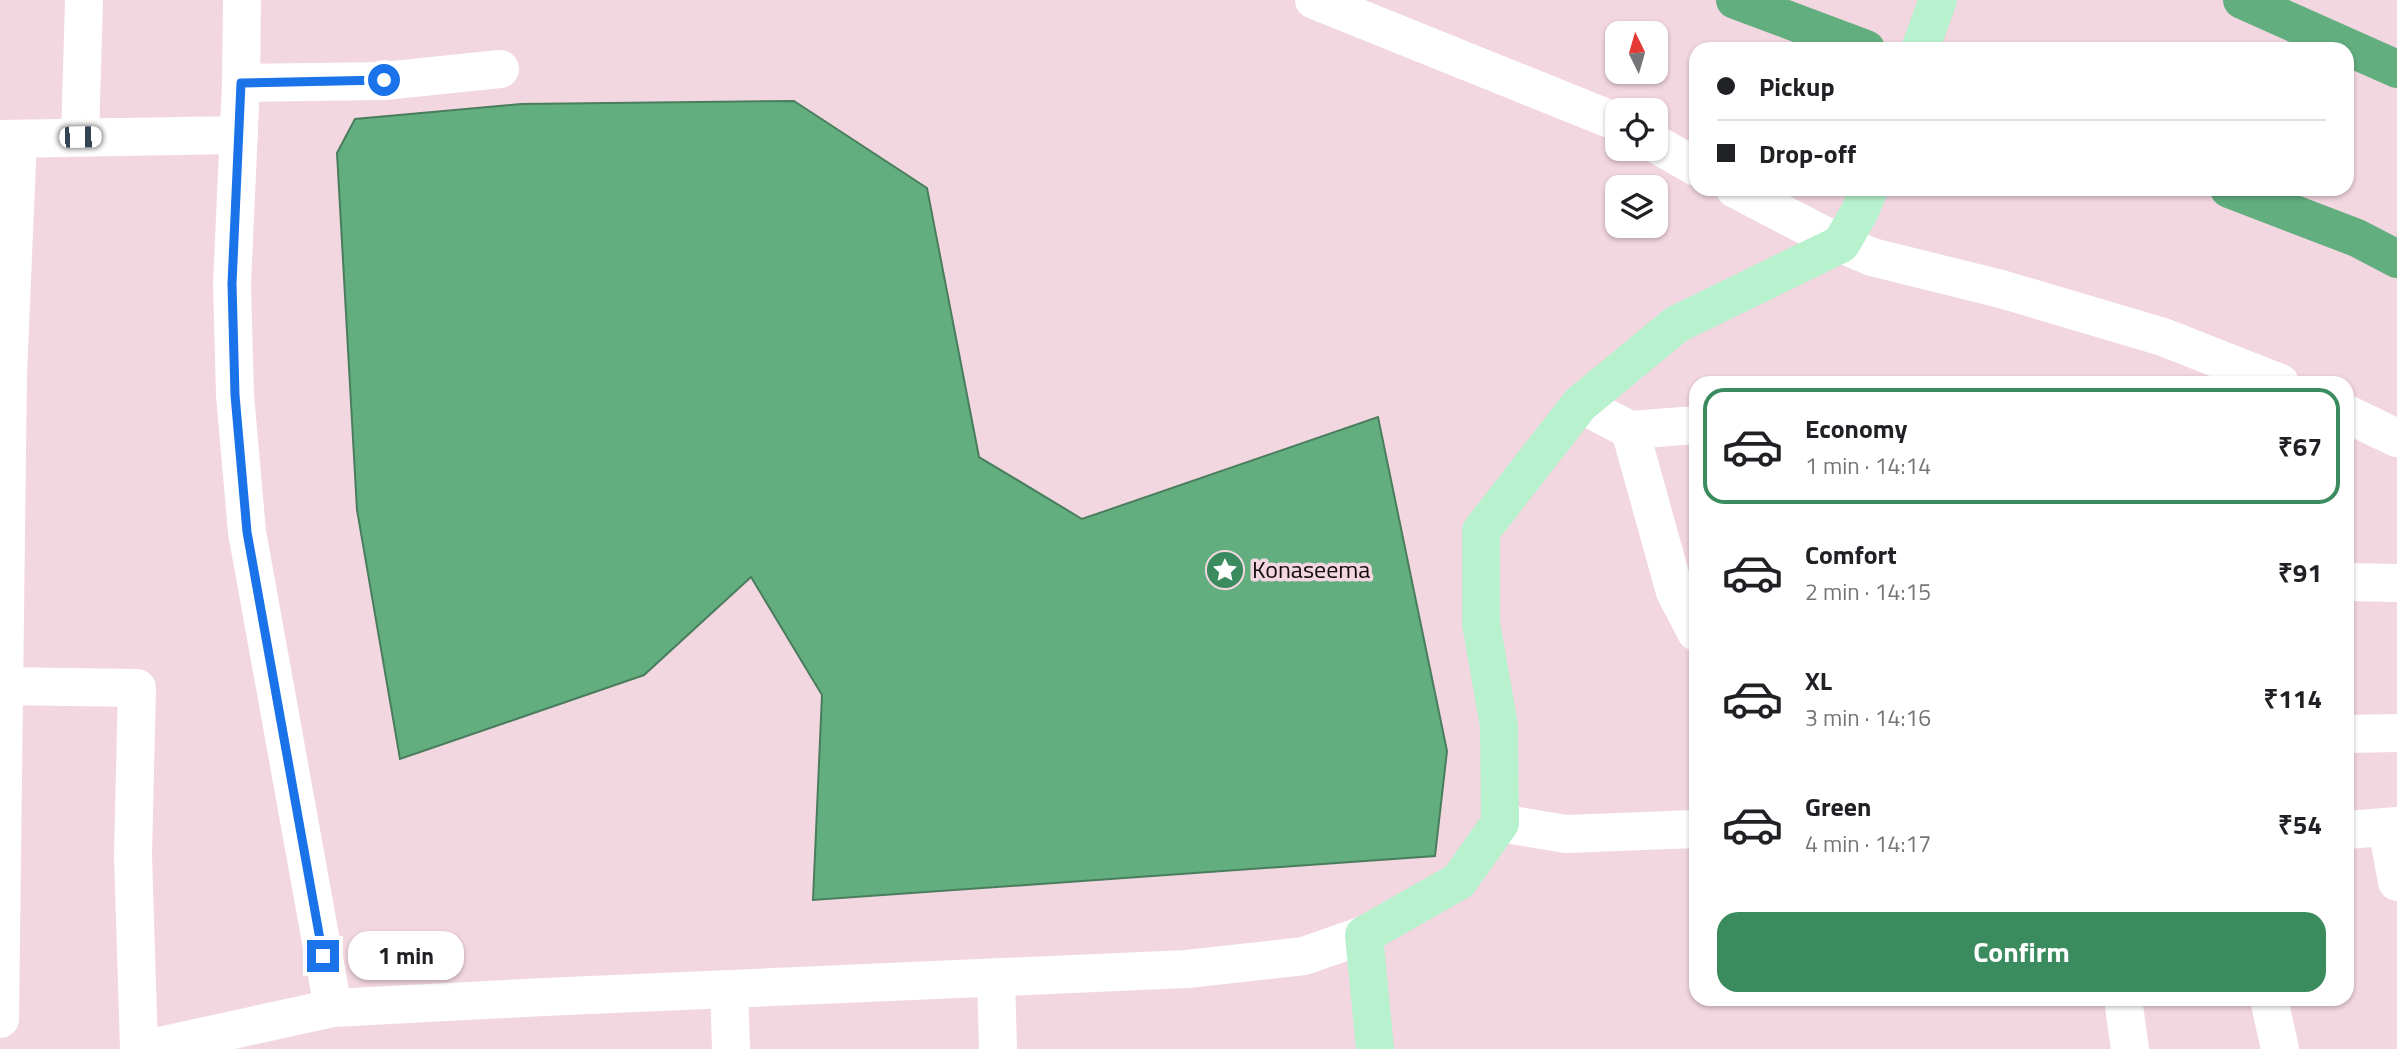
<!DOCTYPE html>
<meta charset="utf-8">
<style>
:root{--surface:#fff;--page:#f6f6f6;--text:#202124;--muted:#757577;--line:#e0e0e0;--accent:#3a8b5d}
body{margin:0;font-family:"Titillium Web",sans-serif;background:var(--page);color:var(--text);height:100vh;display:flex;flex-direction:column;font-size:26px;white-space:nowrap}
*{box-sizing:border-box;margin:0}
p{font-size:23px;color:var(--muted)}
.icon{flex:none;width:38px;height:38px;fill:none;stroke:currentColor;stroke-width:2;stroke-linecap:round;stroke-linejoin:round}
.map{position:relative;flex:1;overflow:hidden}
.sheet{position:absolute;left:1689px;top:376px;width:665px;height:630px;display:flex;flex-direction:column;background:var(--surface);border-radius:21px;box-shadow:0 2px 5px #0004}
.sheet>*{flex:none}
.guide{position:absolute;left:1689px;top:42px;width:665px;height:154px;border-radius:21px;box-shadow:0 2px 5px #0004;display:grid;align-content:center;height:154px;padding:0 28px;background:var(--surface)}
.needle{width:46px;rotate:355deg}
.controls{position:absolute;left:1605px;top:21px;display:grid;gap:14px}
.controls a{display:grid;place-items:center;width:63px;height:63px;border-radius:14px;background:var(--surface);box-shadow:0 2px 5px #0004;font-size:35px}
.end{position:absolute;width:32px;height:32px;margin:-16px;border:9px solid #1a73e8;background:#fff;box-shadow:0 0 0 4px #fff}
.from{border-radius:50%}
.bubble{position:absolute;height:49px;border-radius:21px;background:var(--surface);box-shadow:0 2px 5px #0004;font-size:23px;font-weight:700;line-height:49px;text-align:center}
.car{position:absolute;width:21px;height:42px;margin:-21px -10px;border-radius:9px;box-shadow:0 0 5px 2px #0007;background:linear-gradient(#fff 24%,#345 0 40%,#fff 0 76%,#345 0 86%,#fff 0)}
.guide b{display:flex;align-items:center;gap:24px;height:66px;font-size:26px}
.guide b+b{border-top:2px solid var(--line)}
.guide i{width:18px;height:18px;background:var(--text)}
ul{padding:12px 0 0;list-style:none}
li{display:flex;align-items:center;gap:21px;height:116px;margin:0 14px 10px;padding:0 14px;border:4px solid transparent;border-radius:21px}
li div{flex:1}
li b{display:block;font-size:26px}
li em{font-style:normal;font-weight:700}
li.on{border-color:var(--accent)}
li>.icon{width:63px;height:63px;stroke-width:1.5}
.action{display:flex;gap:14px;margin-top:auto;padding:14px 28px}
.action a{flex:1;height:80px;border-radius:21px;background:var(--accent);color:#fff;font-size:28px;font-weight:700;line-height:80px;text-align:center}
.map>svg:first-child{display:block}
.water{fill:#62ae7f;stroke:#4a7d5d;stroke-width:2}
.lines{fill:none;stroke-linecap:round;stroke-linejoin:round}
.canal{stroke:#62ae7f;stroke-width:38}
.minor{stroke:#fff;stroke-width:38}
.major{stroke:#b7f1cd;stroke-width:38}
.route{stroke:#1a73e8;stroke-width:9}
.labels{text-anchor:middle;stroke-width:7;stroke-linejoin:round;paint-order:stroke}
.poi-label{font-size:24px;fill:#130a0e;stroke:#f2d6e0;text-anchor:start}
</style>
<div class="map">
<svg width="2397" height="1049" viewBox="0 0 2397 1049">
<rect width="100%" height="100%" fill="#f2d6e0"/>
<path class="water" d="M 794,101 L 927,188 L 979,457 L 1082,519 L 1378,417 L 1447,751 L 1435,856 L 813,900 L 822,695 L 751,577 L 644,675 L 400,759 L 357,510 L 337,153 L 355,119 L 521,104 Z"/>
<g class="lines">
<g class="canal">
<path d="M 1735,0 L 1866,49"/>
<path d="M 2242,0 L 2397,69"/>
<path d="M 2229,189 L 2357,238 L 2397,259"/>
</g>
<g class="minor">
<path d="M 242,0 L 241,83 L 232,284 L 235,395 L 247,532 L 333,1008"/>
<path d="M 1314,0 L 1617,122"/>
<path d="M 241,83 L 384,81 L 500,69"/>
<path d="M 80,137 L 84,0"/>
<path d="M 0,139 L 239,135"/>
<path d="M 1656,144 L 1696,167"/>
<path d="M 1735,189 L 1841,244 L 1872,257 L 2001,289 L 2163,337 L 2280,383"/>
<path d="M 1580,404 L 1630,430 L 1675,592 L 1696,632"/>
<path d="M 2347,414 L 2397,438"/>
<path d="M 1630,430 L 1696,425"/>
<path d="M 2347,582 L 2397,583"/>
<path d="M 0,686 L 137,688 L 133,855 L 139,1049"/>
<path d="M 2347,734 L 2397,733"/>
<path d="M 1500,823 L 1566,834 L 1696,829"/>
<path d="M 2387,827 L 2397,882"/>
<path d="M 2347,830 L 2397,826"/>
<path d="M 996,978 L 998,1049"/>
<path d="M 729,989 L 731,1049"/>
<path d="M 2123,999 L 2130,1049"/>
<path d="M 2269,999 L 2280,1049"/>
<path d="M 0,1019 L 8,374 L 18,139"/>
<path d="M 146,1049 L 333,1008 L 544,997 L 1187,969 L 1304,956 L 1364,935"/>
</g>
<g class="major">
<path d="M 1920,49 L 1938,0"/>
<path d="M 1375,1049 L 1364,935 L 1459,881 L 1500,823 L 1499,726 L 1481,623 L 1481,531 L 1580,404 L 1677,324 L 1841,244 L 1860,211 L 1869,189"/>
</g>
</g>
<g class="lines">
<path class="route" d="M 323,956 L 247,532 L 235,395 L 232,284 L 241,83 L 384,80"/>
</g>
<defs>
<g id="sight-disc" transform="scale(2.0125)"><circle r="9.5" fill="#3a8b5d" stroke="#f2d6e0"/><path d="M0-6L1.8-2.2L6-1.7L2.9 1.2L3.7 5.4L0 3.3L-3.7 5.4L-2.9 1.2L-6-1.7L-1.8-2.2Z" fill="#fff"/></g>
</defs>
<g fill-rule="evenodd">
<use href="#sight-disc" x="1225" y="570"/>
</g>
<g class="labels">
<g class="poi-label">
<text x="1252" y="578">Konaseema</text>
</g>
</g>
</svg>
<div class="controls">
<a><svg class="needle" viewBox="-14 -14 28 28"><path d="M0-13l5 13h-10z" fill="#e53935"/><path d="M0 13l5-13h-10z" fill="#757577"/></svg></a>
<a><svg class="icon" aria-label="locate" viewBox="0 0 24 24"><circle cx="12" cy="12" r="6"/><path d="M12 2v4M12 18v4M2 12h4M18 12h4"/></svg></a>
<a><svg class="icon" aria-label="layers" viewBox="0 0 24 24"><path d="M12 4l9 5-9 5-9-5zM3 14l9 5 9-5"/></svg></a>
</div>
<i class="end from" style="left:384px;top:80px"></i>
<i class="end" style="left:323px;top:956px"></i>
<div class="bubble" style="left:348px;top:931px;width:116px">1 min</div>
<i class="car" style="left:80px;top:137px;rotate:89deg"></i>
<div class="guide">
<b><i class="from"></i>Pickup</b>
<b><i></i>Drop-off</b>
</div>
<section class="sheet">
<ul>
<li class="on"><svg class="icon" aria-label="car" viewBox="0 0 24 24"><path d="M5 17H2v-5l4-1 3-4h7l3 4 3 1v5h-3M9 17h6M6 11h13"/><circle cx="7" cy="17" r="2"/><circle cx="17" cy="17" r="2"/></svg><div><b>Economy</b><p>1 min · 14:14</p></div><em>₹67</em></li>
<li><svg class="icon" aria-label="car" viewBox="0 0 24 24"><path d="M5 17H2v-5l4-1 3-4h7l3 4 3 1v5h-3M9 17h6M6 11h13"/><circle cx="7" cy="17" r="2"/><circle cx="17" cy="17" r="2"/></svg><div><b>Comfort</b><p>2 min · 14:15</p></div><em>₹91</em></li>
<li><svg class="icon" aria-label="car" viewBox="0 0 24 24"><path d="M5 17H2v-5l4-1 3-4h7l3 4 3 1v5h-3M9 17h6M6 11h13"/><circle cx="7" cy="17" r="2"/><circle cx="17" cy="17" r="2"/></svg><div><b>XL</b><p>3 min · 14:16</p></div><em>₹114</em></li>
<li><svg class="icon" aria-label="car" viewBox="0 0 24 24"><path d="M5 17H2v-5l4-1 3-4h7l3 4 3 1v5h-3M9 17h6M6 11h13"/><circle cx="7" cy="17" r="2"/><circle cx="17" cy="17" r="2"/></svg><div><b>Green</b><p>4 min · 14:17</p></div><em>₹54</em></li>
</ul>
<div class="action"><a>Confirm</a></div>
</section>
</div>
